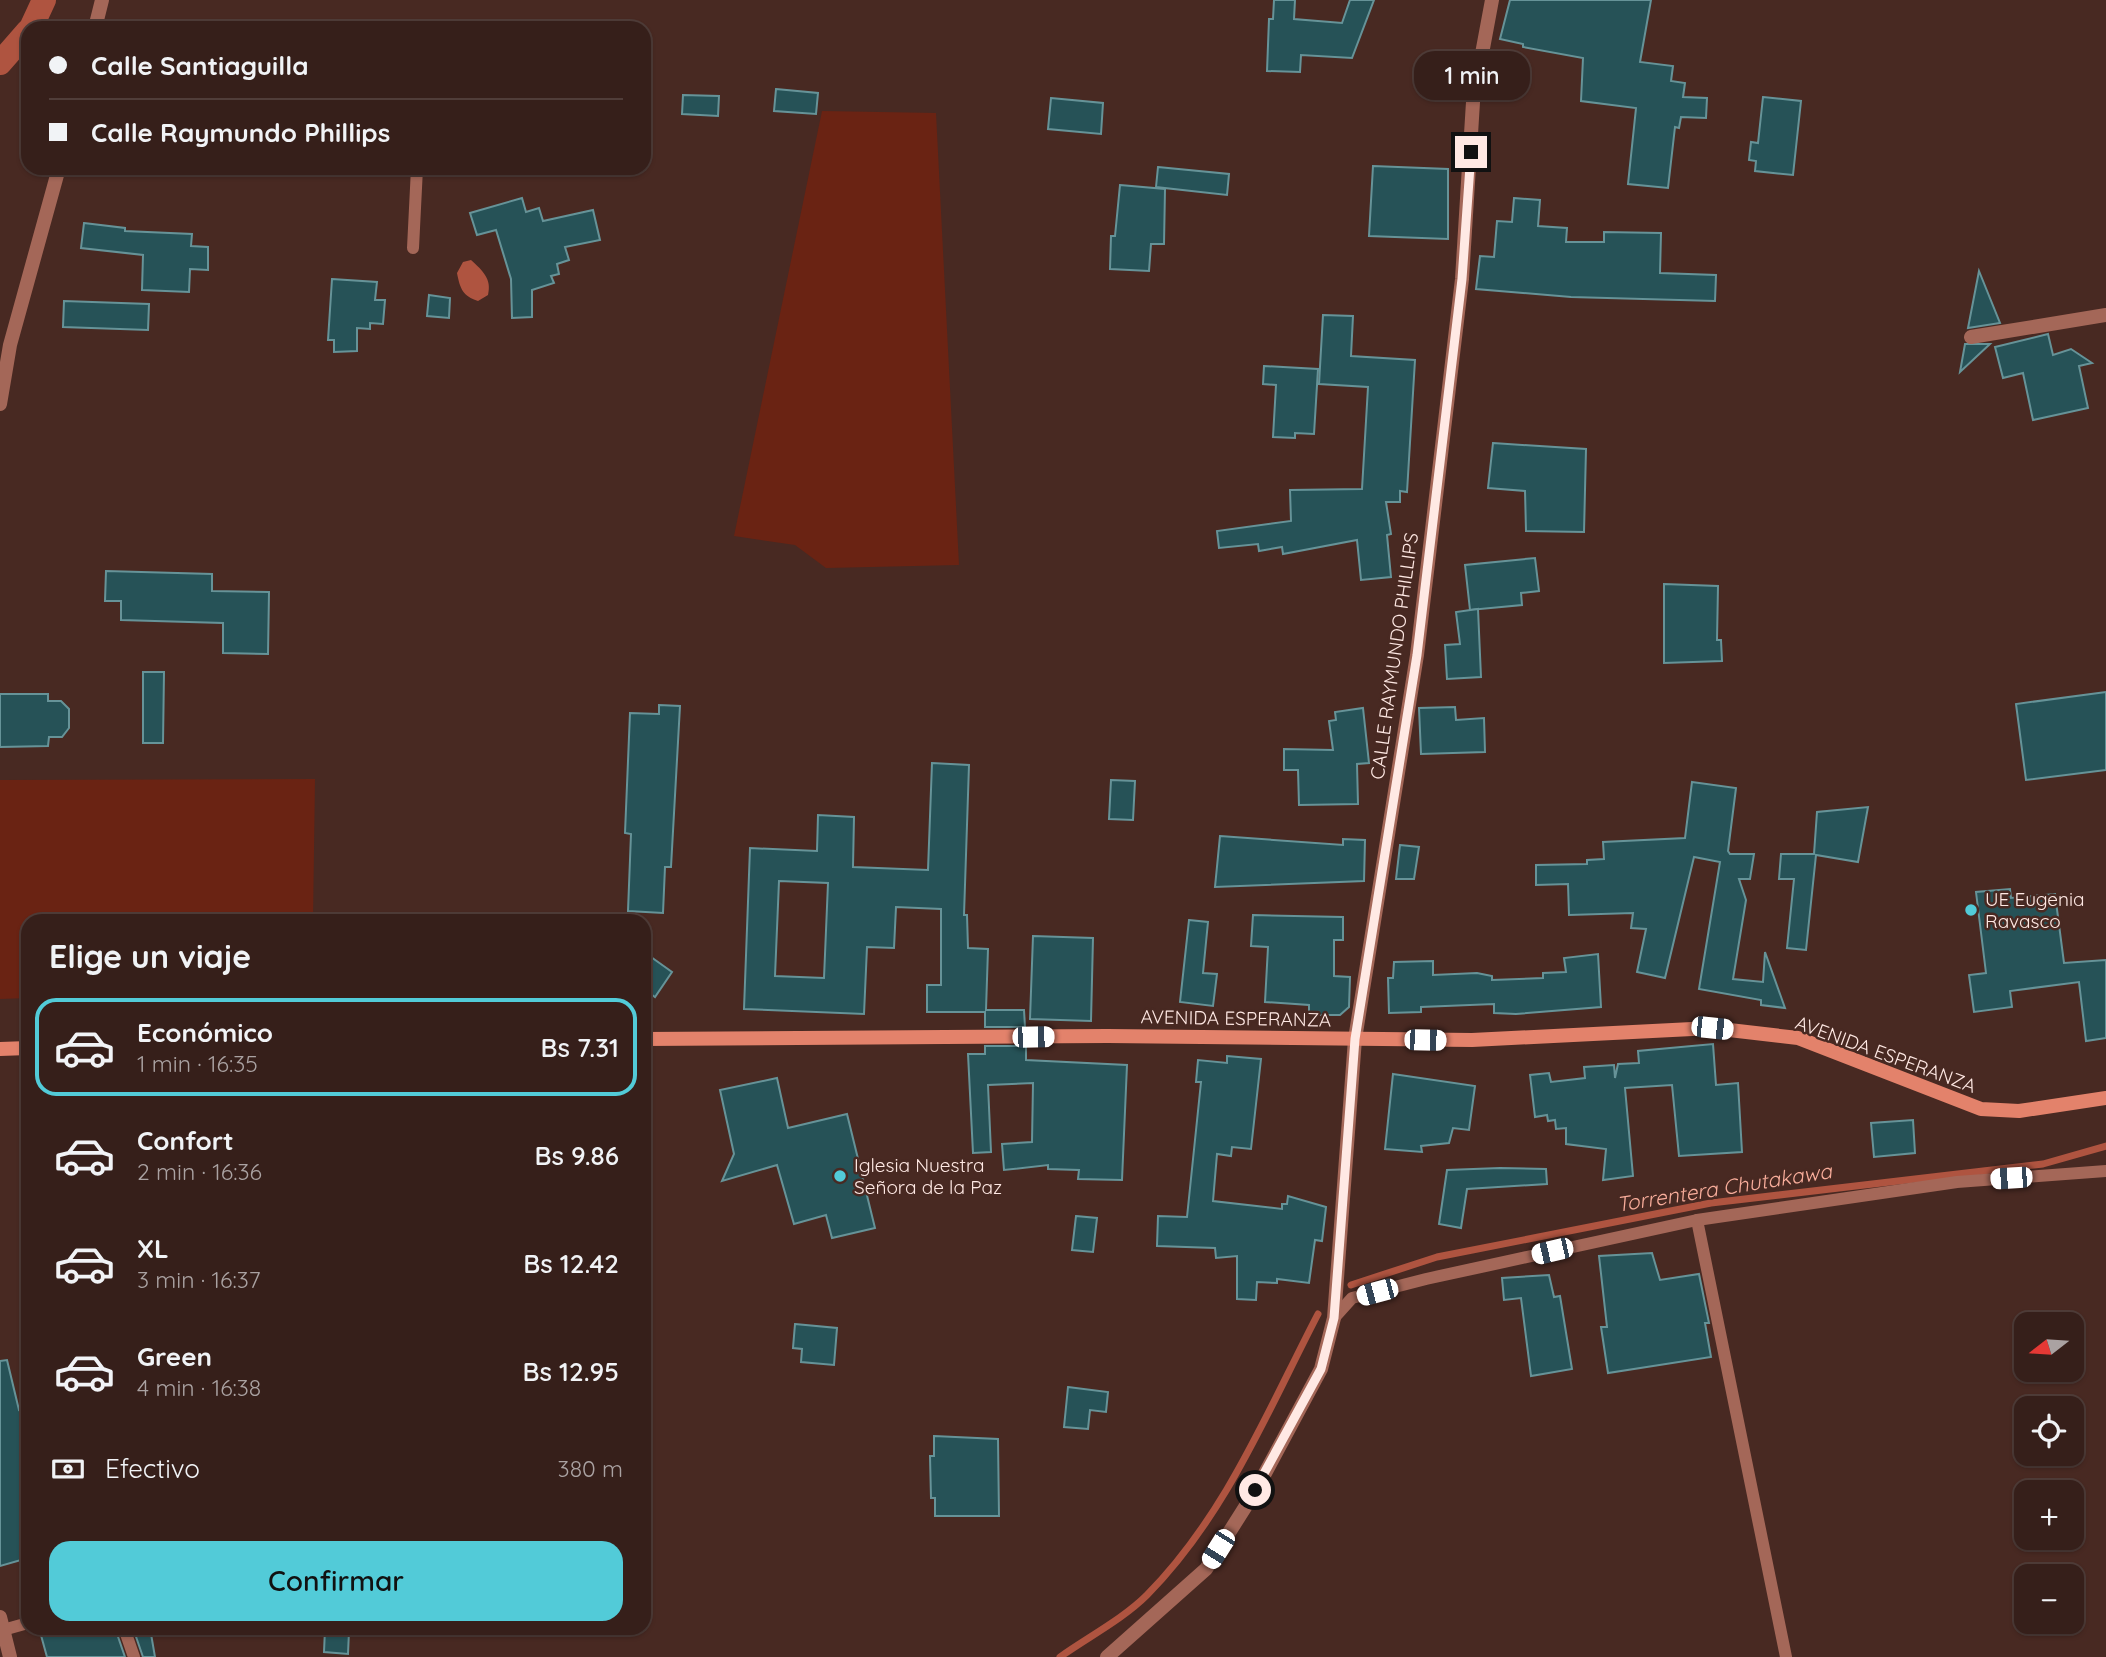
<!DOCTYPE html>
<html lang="es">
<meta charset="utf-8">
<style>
:root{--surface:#361f1a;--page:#412c27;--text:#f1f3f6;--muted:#aaa2a2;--line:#503d39;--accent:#52cbd8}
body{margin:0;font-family:Quicksand,sans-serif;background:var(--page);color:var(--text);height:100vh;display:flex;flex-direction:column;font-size:26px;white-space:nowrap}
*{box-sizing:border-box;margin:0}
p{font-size:23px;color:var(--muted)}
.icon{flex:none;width:38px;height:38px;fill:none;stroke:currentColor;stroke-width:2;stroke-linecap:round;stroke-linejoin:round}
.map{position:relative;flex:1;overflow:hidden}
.panel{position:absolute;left:21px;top:914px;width:630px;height:721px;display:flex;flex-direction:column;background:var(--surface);border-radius:21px;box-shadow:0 2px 5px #0004,0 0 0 2px var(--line)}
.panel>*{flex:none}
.guide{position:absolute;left:21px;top:21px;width:630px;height:154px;border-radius:21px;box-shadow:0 2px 5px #0004,0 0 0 2px var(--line);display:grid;align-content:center;height:154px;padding:0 28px;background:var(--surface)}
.needle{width:46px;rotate:253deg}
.tools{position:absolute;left:2014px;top:1312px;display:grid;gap:14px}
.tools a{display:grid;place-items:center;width:70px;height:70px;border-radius:14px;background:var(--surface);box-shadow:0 2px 5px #0004,0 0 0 2px var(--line);font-size:35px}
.end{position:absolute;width:32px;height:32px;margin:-16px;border:9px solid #ffe9e4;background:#111;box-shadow:0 0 0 4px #111}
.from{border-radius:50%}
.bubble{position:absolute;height:49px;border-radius:21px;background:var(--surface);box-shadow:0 2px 5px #0004,0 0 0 2px var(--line);font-size:23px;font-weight:600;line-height:49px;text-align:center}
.car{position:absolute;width:21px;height:42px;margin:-21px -10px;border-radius:9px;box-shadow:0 0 5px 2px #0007;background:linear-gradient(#fff 24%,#345 0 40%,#fff 0 76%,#345 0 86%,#fff 0)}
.guide b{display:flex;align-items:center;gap:24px;height:66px;font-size:26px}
.guide b+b{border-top:2px solid var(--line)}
.guide i{width:18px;height:18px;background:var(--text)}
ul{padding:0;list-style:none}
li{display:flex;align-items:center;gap:21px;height:98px;margin:0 14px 10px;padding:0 14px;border:4px solid transparent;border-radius:21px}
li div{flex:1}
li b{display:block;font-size:26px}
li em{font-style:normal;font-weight:600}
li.selected{border-color:var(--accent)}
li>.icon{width:63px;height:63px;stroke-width:1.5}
h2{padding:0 28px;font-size:32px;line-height:84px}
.pay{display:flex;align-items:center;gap:18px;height:77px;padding:0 28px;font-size:26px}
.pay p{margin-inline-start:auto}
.cta{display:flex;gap:14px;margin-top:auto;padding:14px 28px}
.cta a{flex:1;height:80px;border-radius:21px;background:var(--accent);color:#111;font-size:28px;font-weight:600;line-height:80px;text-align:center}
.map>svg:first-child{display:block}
.green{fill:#6a2313}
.water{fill:#af5440}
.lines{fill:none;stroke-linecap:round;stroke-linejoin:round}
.stream{stroke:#af5440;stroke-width:7}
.canal{stroke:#af5440;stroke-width:24}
.building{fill:#265257;stroke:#669398;stroke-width:2;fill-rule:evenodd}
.service{stroke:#a46758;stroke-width:12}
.minor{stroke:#a46758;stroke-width:14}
.tertiary{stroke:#a46758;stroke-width:14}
.secondary{stroke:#e3826b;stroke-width:14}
.route{stroke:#ffe9e4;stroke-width:9}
.poi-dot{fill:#52cbd8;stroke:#482922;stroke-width:2.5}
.labels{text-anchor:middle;stroke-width:5;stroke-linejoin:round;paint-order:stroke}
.street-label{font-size:19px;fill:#ffe9e4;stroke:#482922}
.poi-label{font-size:19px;fill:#ffe9e4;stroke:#482922;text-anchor:start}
.water-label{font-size:21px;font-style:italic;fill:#f8ad9b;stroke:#482922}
</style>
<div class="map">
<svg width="2106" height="1657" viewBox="0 0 2106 1657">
<rect width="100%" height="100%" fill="#482922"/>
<g class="green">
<path d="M 822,111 L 936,113 L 959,565 L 826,568 L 795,545 L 734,536 Z"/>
<path d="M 315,779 L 313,920 L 28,920 L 28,998 L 0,999 L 0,780 Z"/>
</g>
<path class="water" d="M 471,260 C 483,271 492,279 488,295 L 478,301 C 463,296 460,289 457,273 L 463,262 Z"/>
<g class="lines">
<g class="stream">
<path d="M 1351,1285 L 1437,1257 L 1711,1203 L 2043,1164 L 2106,1146"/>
<path d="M 1060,1657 C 1088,1637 1123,1619 1147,1595 C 1226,1515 1267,1412 1318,1314"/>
</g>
<g class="canal">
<path d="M 31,28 L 44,0"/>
<path d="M 0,63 L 28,31"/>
</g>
</g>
<g class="building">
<path d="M 1274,0 L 1295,0 L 1294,19 L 1342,23 L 1350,0 L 1374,0 L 1352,58 L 1301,55 L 1300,72 L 1267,71 L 1269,19 L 1273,19 Z"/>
<path d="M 1510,0 L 1651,0 L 1640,62 L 1673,66 L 1671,81 L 1685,83 L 1683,97 L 1707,98 L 1706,118 L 1681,117 L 1679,128 L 1675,127 L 1668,188 L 1628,184 L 1636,108 L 1581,101 L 1583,58 L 1523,47 L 1523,44 L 1500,39 Z"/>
<path d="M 776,89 L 818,93 L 816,114 L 774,111 Z"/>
<path d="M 683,95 L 719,96 L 718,116 L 682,114 Z"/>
<path d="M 1763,97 L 1801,101 L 1793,175 L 1755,171 L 1756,161 L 1749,160 L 1751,142 L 1758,143 Z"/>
<path d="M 1051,98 L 1103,103 L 1101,134 L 1048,129 Z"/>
<path d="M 1373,166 L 1448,169 L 1448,239 L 1369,236 Z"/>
<path d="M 1158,167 L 1229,174 L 1227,195 L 1156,187 Z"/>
<path d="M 1120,185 L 1165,189 L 1164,244 L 1151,244 L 1149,271 L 1110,269 L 1111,236 L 1115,236 Z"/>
<path d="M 522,198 L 526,212 L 539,208 L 543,221 L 593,210 L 600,240 L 565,247 L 569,260 L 557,264 L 559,274 L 551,276 L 554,283 L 532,290 L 532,317 L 512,318 L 511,279 L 496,230 L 477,235 L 470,213 Z"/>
<path d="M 1514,198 L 1540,200 L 1538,226 L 1567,228 L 1566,242 L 1604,242 L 1604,232 L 1661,233 L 1660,273 L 1716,275 L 1715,301 L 1571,297 L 1476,289 L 1480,256 L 1494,257 L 1497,221 L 1512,222 Z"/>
<path d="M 84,223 L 125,228 L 125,231 L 192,234 L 191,246 L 208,247 L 208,270 L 190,269 L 189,292 L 142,290 L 143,255 L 81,248 Z"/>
<path d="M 1979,271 L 2000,323 L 1968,328 Z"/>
<path d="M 332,279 L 377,282 L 375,300 L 385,300 L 383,324 L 370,323 L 370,329 L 357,328 L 357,351 L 334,352 L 334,340 L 328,340 Z"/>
<path d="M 429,295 L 450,298 L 449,318 L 427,316 Z"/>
<path d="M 64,301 L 149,304 L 148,330 L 63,327 Z"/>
<path d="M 1323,315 L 1353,316 L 1351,356 L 1415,360 L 1407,492 L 1400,491 L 1400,502 L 1386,502 L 1391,534 L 1387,535 L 1391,577 L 1361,580 L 1357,540 L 1283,554 L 1282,547 L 1259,551 L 1258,544 L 1219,548 L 1217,531 L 1291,521 L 1290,490 L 1362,489 L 1368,387 L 1319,384 Z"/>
<path d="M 2048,334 L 2053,355 L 2071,349 L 2092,363 L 2079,366 L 2088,408 L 2033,420 L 2023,373 L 2003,378 L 1995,347 Z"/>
<path d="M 1965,344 L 1990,344 L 1960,372 Z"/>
<path d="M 1264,366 L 1318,369 L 1314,434 L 1295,433 L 1295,438 L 1273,437 L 1276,385 L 1263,384 Z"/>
<path d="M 1493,443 L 1586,449 L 1584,532 L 1526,531 L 1525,491 L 1488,488 Z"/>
<path d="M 1535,558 L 1539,591 L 1521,593 L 1522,605 L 1470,610 L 1465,565 Z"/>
<path d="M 106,571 L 212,574 L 212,591 L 269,592 L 268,654 L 223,653 L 223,623 L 121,620 L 121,601 L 105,601 Z"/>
<path d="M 1664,584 L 1718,586 L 1717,640 L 1721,640 L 1722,661 L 1664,663 Z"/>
<path d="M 1478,609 L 1481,677 L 1447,679 L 1445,645 L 1460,644 L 1456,612 Z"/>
<path d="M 143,672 L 164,672 L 163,743 L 143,743 Z"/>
<path d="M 2106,692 L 2106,770 L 2026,780 L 2016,704 Z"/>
<path d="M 0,694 L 48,694 L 48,701 L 61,701 L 69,709 L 69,728 L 62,737 L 49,737 L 48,746 L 0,747 Z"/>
<path d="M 659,705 L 680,706 L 671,867 L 665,867 L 663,913 L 628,911 L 631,834 L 625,833 L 630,713 L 659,714 Z"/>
<path d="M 1455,707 L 1456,720 L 1484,718 L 1485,752 L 1421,754 L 1419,708 Z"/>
<path d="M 1363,708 L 1369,763 L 1357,764 L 1358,804 L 1299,805 L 1298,770 L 1284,770 L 1284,749 L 1333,750 L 1329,721 L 1336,720 L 1335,712 Z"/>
<path d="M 932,763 L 969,765 L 964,915 L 967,915 L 968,948 L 988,949 L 986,1010 L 1024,1010 L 1025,1027 L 985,1027 L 985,1012 L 927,1012 L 927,985 L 941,985 L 941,909 L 896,907 L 894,948 L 867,947 L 864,1014 L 744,1009 L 750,848 L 817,851 L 818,815 L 854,817 L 853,867 L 928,870 ZM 779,881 L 828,883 L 824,978 L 775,976 Z"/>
<path d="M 1111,780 L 1135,781 L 1133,820 L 1109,819 Z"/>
<path d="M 1692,782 L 1736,788 L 1728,851 L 1730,854 L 1754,854 L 1750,879 L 1739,879 L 1746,900 L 1733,979 L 1763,982 L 1765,952 L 1785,1008 L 1761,1005 L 1761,1000 L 1699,989 L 1720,862 L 1694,857 L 1665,978 L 1637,972 L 1646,929 L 1631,928 L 1633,913 L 1569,915 L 1568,884 L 1536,885 L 1536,865 L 1587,864 L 1587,860 L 1604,859 L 1603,842 L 1685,838 Z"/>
<path d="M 1868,807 L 1858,862 L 1816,855 L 1806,950 L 1787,948 L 1794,879 L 1779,879 L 1781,854 L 1814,854 L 1817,812 Z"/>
<path d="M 1220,836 L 1343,845 L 1343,839 L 1365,840 L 1364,881 L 1215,887 Z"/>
<path d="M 1400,845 L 1419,847 L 1414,879 L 1396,879 Z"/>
<path d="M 2010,889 L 2011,898 L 2055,894 L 2064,963 L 2106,960 L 2106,1038 L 2086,1041 L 2079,982 L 2010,991 L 2012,1007 L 1974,1012 L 1969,975 L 1986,973 L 1976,892 Z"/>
<path d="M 1253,915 L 1343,917 L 1343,940 L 1334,940 L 1334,976 L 1350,977 L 1349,1007 L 1340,1015 L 1309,1015 L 1309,1005 L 1265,1002 L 1268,947 L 1251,946 Z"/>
<path d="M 1189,920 L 1208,922 L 1203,973 L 1217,974 L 1213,1006 L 1180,1002 Z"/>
<path d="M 1033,936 L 1093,938 L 1091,1021 L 1030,1019 Z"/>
<path d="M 644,952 L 672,972 L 655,997 L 644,989 Z"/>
<path d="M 1598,954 L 1601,1007 L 1516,1014 L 1494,1013 L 1494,1004 L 1421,1007 L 1421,1012 L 1389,1013 L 1388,978 L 1393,978 L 1394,962 L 1433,961 L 1433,975 L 1477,973 L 1492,976 L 1492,980 L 1543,978 L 1543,973 L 1566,972 L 1564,958 Z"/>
<path d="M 1713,1044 L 1716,1085 L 1738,1083 L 1742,1152 L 1679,1156 L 1672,1085 L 1625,1088 L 1633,1176 L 1603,1180 L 1606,1149 L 1566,1144 L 1566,1128 L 1556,1129 L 1555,1120 L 1548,1121 L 1547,1115 L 1535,1117 L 1530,1075 L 1549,1073 L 1551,1082 L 1585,1078 L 1584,1067 L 1614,1065 L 1615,1078 L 1618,1064 L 1639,1063 L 1638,1051 Z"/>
<path d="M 985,1046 L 1026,1046 L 1026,1060 L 1127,1065 L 1122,1180 L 1078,1179 L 1079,1170 L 1048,1169 L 1048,1165 L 1004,1170 L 1002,1144 L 1032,1142 L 1033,1083 L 988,1085 L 991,1152 L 973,1153 L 968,1054 L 985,1054 Z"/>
<path d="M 1227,1056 L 1261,1059 L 1251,1149 L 1232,1147 L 1231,1156 L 1217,1154 L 1213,1201 L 1282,1209 L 1282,1204 L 1287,1204 L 1288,1196 L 1326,1207 L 1322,1241 L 1315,1240 L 1309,1283 L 1277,1279 L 1277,1283 L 1257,1282 L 1256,1300 L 1237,1299 L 1237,1256 L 1216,1258 L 1215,1248 L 1157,1246 L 1158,1216 L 1187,1217 L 1201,1082 L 1196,1082 L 1198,1060 L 1227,1063 Z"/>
<path d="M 1393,1074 L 1475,1086 L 1469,1130 L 1453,1128 L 1449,1143 L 1421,1146 L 1422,1152 L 1385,1149 Z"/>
<path d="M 777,1078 L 788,1128 L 847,1114 L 875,1228 L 832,1238 L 826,1215 L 794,1224 L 777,1165 L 722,1181 L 734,1154 L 720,1090 Z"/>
<path d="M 1913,1120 L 1915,1153 L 1874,1157 L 1871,1123 Z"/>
<path d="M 1500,1168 L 1546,1169 L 1547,1184 L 1467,1189 L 1461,1228 L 1439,1224 L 1447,1170 Z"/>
<path d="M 1076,1216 L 1097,1218 L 1093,1252 L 1072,1250 Z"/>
<path d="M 1652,1253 L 1660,1280 L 1699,1274 L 1709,1323 L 1705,1323 L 1711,1357 L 1608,1373 L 1601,1327 L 1607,1327 L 1599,1256 Z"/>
<path d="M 1549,1275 L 1554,1297 L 1560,1296 L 1572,1369 L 1531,1376 L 1521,1298 L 1504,1300 L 1502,1278 Z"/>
<path d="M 795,1324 L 837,1328 L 834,1365 L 801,1362 L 802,1349 L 793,1348 Z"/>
<path d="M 7,1360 L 19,1410 L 28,1408 L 28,1558 L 0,1566 L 0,1361 Z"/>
<path d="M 1068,1387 L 1108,1392 L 1106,1412 L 1090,1410 L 1088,1429 L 1064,1427 Z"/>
<path d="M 934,1436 L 998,1439 L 999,1516 L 935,1516 L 935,1498 L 931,1498 L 930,1456 L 934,1456 Z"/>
<path d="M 39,1628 L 115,1628 L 125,1657 L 47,1657 Z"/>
<path d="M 133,1628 L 150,1628 L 155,1657 L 143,1657 Z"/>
<path d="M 325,1629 L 349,1631 L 348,1654 L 324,1652 Z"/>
</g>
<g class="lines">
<g class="service">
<path d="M 413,248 L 417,168"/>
<path d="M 1697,1220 L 1786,1657"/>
<path d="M 1334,1318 L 1352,1298 L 1426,1279 L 1697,1220 L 1957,1182 L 2106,1171"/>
<path d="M 124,1628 L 134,1657"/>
<path d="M 3,1630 L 28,1623"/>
</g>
<g class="minor">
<path d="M 95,28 L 102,0"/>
<path d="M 1971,337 L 2106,315"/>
<path d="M 0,404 L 10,345 L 59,168"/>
<path d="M 1107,1657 L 1206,1569 L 1256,1490 L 1321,1369 L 1334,1318 L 1355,1039 L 1417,655 L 1462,279 L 1473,102 L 1492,0"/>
</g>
<path class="tertiary" d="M 0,1617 L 10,1657"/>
<g class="secondary">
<path d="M 644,1039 L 1108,1036 L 1472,1040 L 1712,1028 L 1798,1038 L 1981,1109 L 2019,1111 L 2106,1098"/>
<path d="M 0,1049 L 28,1048"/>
</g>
</g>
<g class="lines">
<path class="route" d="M 1255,1490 L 1321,1369 L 1334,1318 L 1355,1039 L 1417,655 L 1462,279 L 1471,152"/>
</g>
<g class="poi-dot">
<circle cx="1971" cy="910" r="7"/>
<circle cx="840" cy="1176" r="7"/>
</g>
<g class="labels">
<g class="street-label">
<text transform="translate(1394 656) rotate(-82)" y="7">CALLE RAYMUNDO PHILLIPS</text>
<text transform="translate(1236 1018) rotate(1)" y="7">AVENIDA ESPERANZA</text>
<text transform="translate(1886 1054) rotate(20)" y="7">AVENIDA ESPERANZA</text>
</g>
<g class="poi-label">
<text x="1985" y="906">UE Eugenia<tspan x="1985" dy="22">Ravasco</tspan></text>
<text x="854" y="1172">Iglesia Nuestra<tspan x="854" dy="22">Señora de la Paz</tspan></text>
</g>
<g class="water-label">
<text transform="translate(1724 1188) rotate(-9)" y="7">Torrentera Chutakawa</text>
</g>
</g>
</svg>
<div class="tools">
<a><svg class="needle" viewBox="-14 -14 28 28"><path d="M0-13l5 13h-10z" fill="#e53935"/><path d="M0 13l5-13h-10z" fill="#aaa2a2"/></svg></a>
<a><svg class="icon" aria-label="locate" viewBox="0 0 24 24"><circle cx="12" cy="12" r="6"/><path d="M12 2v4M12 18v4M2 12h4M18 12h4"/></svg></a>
<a>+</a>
<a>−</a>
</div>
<i class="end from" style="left:1255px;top:1490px"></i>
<i class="end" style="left:1471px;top:152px"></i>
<div class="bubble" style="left:1414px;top:51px;width:116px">1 min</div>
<i class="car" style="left:1712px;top:1028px;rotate:96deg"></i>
<i class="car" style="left:1033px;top:1037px;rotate:89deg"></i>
<i class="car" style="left:1425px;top:1040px;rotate:91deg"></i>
<i class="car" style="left:2011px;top:1178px;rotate:266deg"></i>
<i class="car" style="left:1552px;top:1251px;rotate:257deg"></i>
<i class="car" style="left:1377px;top:1292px;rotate:255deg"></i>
<i class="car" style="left:1218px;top:1549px;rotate:212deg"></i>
<div class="guide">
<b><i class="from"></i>Calle Santiaguilla</b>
<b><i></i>Calle Raymundo Phillips</b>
</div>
<section class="panel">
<h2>Elige un viaje</h2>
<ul>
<li class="selected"><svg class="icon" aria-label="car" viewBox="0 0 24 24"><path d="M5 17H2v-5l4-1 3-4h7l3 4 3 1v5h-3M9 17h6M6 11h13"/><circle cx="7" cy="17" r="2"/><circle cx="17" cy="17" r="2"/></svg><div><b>Económico</b><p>1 min · 16:35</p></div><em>Bs 7.31</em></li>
<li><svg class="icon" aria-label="car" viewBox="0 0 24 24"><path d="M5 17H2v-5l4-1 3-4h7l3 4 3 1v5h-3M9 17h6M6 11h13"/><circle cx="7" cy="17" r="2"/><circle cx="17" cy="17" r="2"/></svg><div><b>Confort</b><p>2 min · 16:36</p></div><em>Bs 9.86</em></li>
<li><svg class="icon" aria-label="car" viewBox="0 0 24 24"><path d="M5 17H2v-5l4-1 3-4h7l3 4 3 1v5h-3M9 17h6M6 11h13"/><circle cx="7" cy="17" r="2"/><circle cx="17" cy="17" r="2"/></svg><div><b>XL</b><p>3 min · 16:37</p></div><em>Bs 12.42</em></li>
<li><svg class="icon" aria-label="car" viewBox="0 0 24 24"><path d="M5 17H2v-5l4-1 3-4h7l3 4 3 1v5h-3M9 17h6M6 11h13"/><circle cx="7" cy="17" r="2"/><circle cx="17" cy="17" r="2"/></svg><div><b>Green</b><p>4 min · 16:38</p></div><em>Bs 12.95</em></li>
</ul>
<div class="pay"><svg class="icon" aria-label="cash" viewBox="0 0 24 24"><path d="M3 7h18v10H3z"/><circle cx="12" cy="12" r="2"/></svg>Efectivo<p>380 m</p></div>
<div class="cta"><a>Confirmar</a></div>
</section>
</div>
